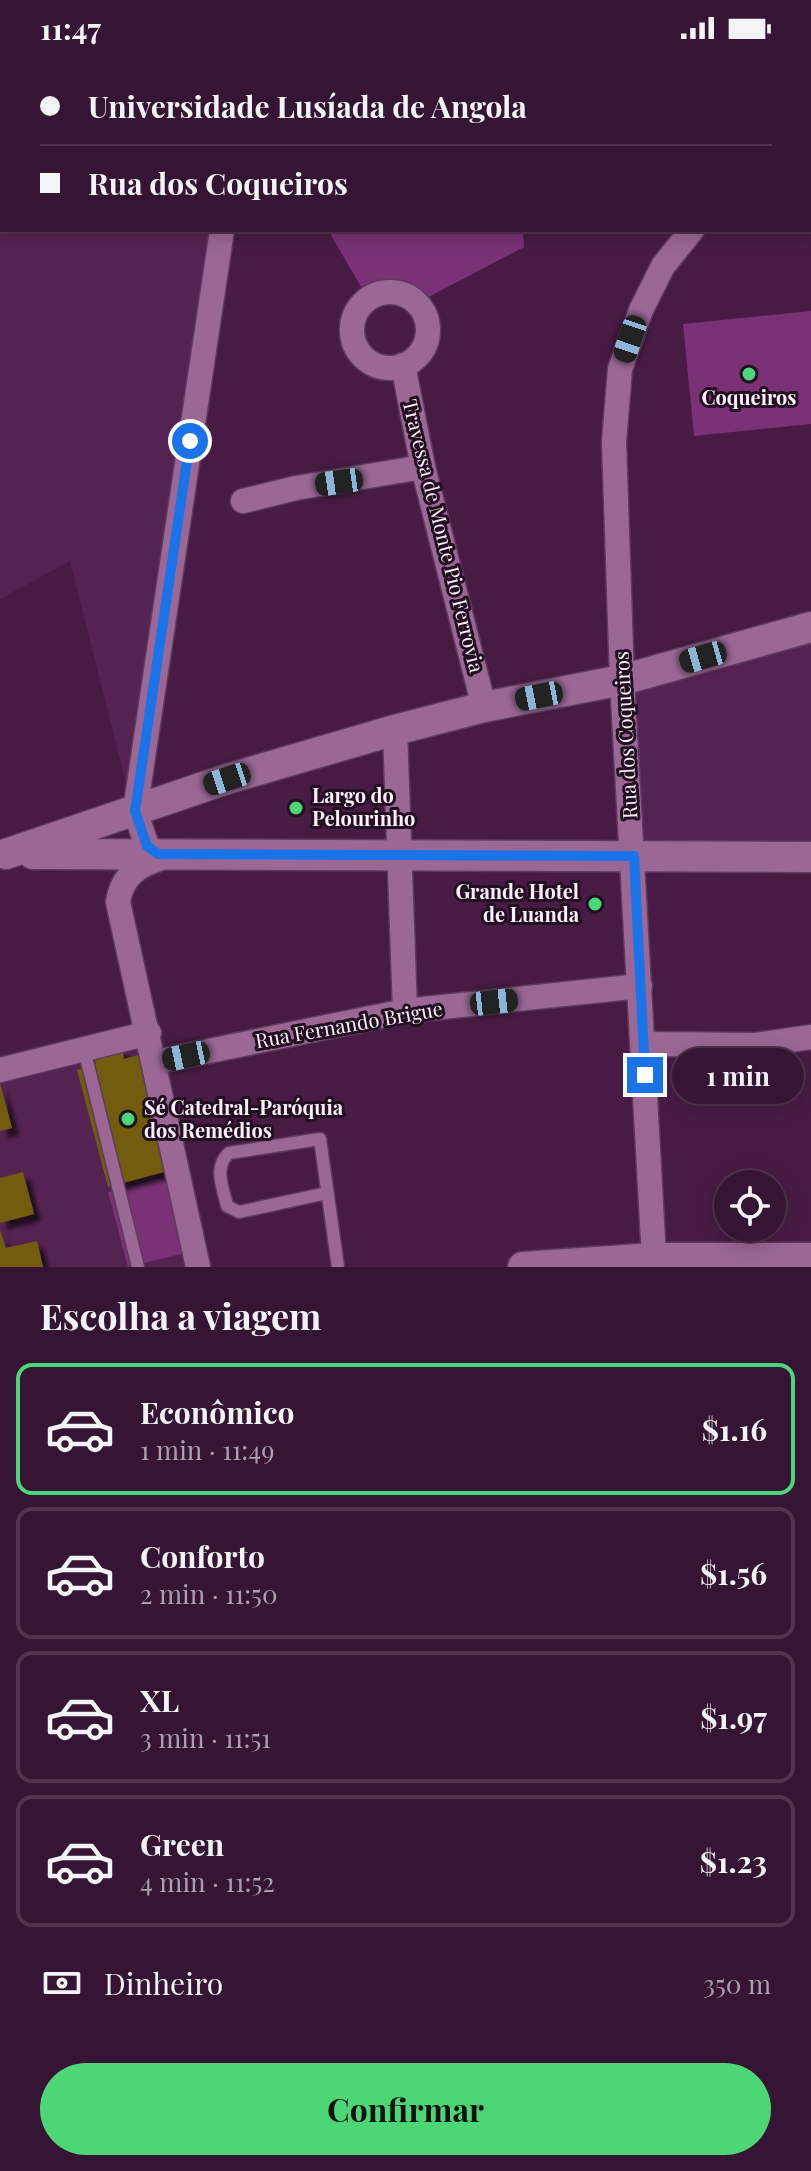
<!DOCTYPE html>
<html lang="pt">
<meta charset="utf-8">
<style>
:root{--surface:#361434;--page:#412140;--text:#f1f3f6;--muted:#aa9eac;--line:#50334f;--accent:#4dd676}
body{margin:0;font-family:"Playfair Display",serif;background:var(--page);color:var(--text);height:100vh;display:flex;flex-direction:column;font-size:30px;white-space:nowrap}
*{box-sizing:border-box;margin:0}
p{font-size:26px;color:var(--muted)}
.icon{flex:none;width:44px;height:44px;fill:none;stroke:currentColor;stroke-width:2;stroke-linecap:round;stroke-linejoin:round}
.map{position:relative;height:1211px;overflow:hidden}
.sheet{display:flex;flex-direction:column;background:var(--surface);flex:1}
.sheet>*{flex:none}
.top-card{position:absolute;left:0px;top:0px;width:812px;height:176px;box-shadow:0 4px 20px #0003,0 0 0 2px var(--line);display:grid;align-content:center;height:176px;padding:0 40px;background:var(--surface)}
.tools{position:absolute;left:714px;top:1114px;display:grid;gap:16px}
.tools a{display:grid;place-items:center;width:72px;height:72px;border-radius:50%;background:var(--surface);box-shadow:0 4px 20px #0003,0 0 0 2px var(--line);font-size:40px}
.end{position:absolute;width:36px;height:36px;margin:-18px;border:10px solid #1a73e8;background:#fff;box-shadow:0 0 0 4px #fff}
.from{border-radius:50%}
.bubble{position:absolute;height:56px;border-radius:28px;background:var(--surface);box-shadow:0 4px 20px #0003,0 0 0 2px var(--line);font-size:26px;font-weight:700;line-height:56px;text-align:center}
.car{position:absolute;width:24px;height:48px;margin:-24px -12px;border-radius:10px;box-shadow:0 0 6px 2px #0007;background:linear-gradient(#222 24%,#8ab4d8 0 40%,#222 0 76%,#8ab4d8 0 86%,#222 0)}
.top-card b{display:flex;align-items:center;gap:28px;height:76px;font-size:30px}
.top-card b+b{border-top:2px solid var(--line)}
.top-card i{width:20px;height:20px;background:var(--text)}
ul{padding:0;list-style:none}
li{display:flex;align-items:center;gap:24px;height:132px;margin:0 16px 12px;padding:0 24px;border:4px solid var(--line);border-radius:16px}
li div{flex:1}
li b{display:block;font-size:30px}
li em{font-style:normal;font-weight:700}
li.selected{border-color:var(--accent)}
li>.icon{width:72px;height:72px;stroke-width:1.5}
h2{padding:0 40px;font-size:36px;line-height:96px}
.pay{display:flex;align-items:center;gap:20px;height:88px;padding:0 40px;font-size:30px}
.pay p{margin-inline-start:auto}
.button{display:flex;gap:16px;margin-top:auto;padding:16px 40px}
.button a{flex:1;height:92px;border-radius:48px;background:var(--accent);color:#111;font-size:32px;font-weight:700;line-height:92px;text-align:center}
.status{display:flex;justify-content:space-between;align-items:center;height:56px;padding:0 40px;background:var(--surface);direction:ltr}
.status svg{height:22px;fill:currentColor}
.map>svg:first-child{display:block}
.built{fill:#552352}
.green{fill:#7a3176}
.building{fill:#725b11;filter:url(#shadow)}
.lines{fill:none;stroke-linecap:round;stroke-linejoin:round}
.service-casing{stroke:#5e3a5d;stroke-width:15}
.minor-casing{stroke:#5e3a5d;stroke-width:27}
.tertiary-casing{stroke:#5e3a5d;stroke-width:33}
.service{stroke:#9b6896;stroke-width:12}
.minor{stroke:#9b6896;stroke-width:24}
.tertiary{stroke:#9b6896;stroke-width:30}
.route{stroke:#1a73e8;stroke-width:10}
.poi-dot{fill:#4dd676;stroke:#230f22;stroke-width:3}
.labels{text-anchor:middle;stroke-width:6;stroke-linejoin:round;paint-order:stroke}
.poi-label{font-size:20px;font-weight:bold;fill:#fcf0fa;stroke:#230f22;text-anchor:start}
.street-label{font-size:20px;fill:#fcf0fa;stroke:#230f22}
</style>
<div class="status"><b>11:47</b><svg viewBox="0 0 49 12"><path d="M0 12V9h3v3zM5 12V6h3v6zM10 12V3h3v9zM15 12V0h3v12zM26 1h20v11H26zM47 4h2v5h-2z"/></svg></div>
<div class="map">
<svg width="811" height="1211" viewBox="0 0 811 1211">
<defs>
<filter id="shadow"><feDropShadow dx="7" dy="7" stdDeviation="2" flood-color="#0009"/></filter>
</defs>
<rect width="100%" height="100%" fill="#481b45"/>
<g class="built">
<path d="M 0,0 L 233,2 L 2,2 L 2,174 L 222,174 L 130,743 L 70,505 L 0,543 Z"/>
<path d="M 811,574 L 811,801 L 634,800 L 622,624 Z"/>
<path d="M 149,977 L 198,1211 L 0,1211 L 0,1014 Z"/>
</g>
<g class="green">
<path d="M 244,0 L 765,0 L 244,2 Z"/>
<path d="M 328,174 L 523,174 L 524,191 L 417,247 C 401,235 390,237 371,240 L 360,229 Z"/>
<path d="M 811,255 L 811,368 L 694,380 L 683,268 Z"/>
<path d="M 182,1117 L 201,1193 L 128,1211 L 108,1136 Z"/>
</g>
<g class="building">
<path d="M 122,992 L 124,1003 L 149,996 L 179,1112 L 108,1131 L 77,1014 L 96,1008 L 94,1000 Z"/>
<path d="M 0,1027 L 12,1072 L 0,1075 Z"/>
<path d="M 23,1116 L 34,1158 L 0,1167 L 0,1122 Z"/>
<path d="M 0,1174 L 6,1192 L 37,1185 L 43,1211 L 0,1211 Z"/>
</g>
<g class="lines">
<g class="service-casing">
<g id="service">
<path d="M 84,993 L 138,1211"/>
<path d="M 327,1137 L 239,1156 L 227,1150 C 223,1131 213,1111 229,1097 L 320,1083 L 338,1211"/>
</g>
</g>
<g class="minor-casing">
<g id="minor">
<path d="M 231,0 L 233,2"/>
<path d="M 810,120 L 811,119"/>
<circle cx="390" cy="274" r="38"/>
<path d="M 403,309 L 423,411 L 484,651"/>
<path d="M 243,445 L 296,432 L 423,411"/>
<path d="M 395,674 L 405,955"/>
<path d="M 158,798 L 147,790 L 135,755 L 222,174"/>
<path d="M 162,802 C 138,809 122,820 118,846 L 198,1211"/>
<path d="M 644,988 L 756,989 L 811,981"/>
<path d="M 155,1006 L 405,955 L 640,930"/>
<path d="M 0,1014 L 149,977"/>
<path d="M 654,1202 L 622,624 L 614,386 L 620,313 L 641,254 L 663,210 L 692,174"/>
</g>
</g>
<g class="tertiary-casing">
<g id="tertiary">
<path d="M 149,2 L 153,0"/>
<path d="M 0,55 L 2,55"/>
<path d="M 6,798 L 227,723 L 395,674 L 484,651 L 622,624 L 811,571"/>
<path d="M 33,798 L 811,801"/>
<path d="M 523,1211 L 654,1202 L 811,1202"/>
</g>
</g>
<use href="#service" class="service"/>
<use href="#minor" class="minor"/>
<use href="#tertiary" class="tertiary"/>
</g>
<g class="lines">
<path class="route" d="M 190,385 L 135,755 L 147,790 L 158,798 L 634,800 L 645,1019"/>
</g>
<g class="poi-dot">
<circle cx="749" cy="318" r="8"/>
<circle cx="296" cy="752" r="8"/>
<circle cx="595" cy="848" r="8"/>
<circle cx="128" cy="1063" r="8"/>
</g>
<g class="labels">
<g class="poi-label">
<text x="749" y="349" text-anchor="middle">Coqueiros</text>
<text x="312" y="747">Largo do<tspan x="312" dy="23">Pelourinho</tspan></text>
<text x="579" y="843" text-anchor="end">Grande Hotel<tspan x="579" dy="23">de Luanda</tspan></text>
<text x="144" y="1059">Sé Catedral-Paróquia<tspan x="144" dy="23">dos Remédios</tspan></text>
</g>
<g class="street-label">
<text transform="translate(443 480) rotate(76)" y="7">Travessa de Monte Pio Ferrovia</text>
<text transform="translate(626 679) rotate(-93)" y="7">Rua dos Coqueiros</text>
<text transform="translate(349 969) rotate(-10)" y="7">Rua Fernando Brigue</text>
</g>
</g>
</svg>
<div class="tools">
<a><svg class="icon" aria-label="locate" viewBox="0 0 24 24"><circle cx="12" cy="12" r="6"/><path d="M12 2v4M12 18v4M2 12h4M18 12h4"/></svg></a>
</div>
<i class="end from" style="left:190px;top:385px"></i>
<i class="end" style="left:645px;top:1019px"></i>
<div class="bubble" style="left:672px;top:992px;width:132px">1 min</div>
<i class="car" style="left:630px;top:283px;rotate:199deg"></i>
<i class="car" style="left:339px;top:426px;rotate:262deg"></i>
<i class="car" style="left:703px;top:601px;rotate:254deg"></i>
<i class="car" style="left:539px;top:640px;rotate:259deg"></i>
<i class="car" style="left:227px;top:723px;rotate:252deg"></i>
<i class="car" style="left:494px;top:946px;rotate:84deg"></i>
<i class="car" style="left:186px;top:1000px;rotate:258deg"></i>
<div class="top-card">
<b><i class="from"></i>Universidade Lusíada de Angola</b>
<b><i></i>Rua dos Coqueiros</b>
</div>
</div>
<section class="sheet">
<h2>Escolha a viagem</h2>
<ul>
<li class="selected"><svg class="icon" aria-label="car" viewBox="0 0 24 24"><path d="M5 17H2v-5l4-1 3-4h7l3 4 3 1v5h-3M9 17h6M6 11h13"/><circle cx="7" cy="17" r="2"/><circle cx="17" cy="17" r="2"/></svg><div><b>Econômico</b><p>1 min · 11:49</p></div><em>$1.16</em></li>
<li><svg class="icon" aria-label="car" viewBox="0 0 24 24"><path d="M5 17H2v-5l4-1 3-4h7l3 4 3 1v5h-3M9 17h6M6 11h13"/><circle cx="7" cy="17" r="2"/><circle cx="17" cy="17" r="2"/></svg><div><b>Conforto</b><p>2 min · 11:50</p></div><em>$1.56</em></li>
<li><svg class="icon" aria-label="car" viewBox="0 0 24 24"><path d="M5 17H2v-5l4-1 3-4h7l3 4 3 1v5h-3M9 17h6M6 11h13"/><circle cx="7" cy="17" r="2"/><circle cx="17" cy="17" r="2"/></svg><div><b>XL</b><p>3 min · 11:51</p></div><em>$1.97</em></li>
<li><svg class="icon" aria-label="car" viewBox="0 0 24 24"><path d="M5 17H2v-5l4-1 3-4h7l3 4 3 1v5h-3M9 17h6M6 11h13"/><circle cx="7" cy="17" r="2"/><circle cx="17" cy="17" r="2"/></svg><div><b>Green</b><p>4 min · 11:52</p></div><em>$1.23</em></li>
</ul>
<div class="pay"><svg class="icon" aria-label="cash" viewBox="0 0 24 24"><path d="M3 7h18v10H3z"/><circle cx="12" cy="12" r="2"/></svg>Dinheiro<p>350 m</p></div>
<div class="button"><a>Confirmar</a></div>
</section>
